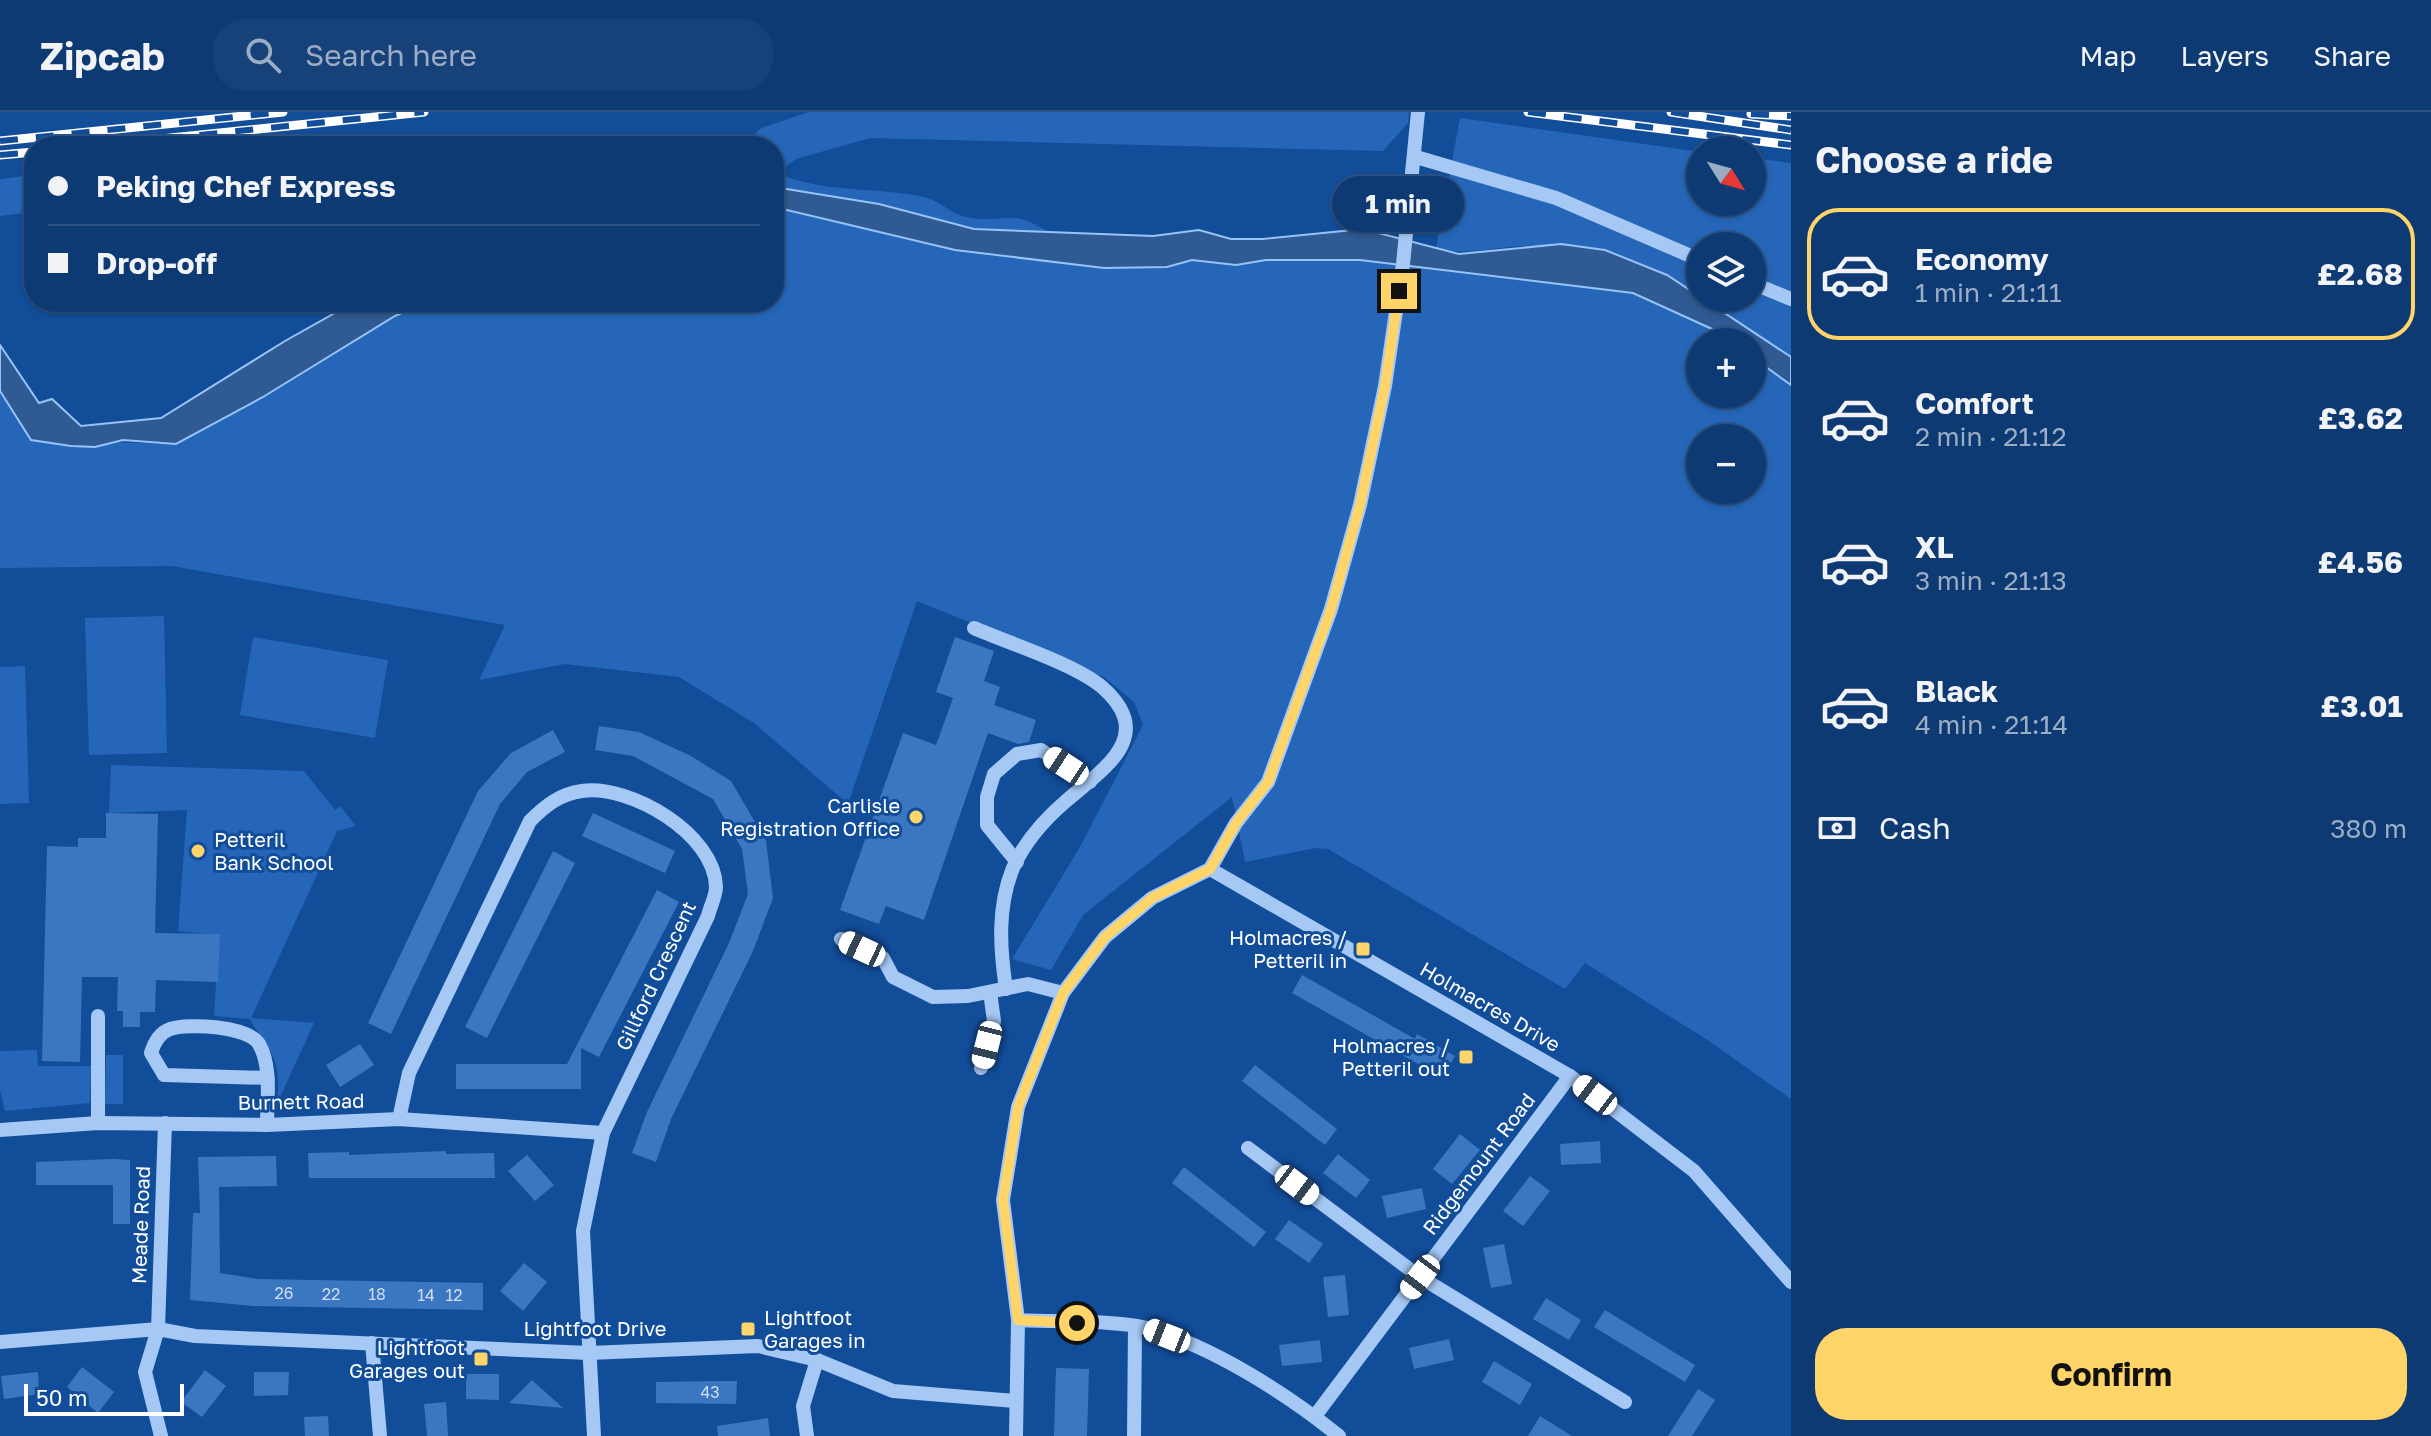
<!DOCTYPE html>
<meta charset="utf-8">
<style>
:root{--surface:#0e3a74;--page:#174179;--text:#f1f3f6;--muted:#9badc5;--line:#2e5486;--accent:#ffd468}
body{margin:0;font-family:"Golos Text",sans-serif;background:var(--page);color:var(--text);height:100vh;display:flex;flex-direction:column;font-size:30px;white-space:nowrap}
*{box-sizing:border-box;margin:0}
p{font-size:26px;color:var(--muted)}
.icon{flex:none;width:44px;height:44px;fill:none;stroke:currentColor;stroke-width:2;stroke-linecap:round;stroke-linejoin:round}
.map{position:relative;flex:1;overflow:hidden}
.sheet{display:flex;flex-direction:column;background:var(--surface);width:640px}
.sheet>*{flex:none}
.banner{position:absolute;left:24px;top:24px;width:760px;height:176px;border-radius:32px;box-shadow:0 2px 6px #0004,0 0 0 2px var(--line);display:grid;align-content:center;height:176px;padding:0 24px;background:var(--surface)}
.needle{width:52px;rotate:127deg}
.buttons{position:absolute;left:1686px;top:24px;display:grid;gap:16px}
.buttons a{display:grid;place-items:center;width:80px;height:80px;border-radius:50%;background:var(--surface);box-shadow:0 2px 6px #0004,0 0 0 2px var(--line);font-size:40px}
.scale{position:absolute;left:24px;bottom:20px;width:160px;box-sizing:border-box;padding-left:8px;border:4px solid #fff;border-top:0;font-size:22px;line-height:28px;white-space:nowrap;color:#fff;-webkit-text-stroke:6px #124d9a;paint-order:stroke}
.end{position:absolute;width:36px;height:36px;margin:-18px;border:10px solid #ffd468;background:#111;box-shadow:0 0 0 4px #111}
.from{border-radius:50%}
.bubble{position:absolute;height:56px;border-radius:28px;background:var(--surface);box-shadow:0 2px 6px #0004,0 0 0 2px var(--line);font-size:26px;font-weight:700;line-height:56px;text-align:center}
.car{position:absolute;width:24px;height:48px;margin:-24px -12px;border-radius:10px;box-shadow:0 0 6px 2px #0007;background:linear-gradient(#fff 24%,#345 0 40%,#fff 0 76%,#345 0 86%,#fff 0)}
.banner b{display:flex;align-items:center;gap:28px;height:76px;font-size:30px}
.banner b+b{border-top:2px solid var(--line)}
.banner i{width:20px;height:20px;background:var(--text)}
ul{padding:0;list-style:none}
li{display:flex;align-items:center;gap:24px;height:132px;margin:0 16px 12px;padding:0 8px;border:4px solid transparent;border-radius:32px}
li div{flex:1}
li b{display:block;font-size:30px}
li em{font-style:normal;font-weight:700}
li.selected{border-color:var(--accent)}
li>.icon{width:72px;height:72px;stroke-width:1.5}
h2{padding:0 24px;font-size:36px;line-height:96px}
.pay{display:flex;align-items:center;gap:20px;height:88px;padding:0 24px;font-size:30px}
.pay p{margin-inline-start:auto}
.button{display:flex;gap:16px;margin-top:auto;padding:16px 24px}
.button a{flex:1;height:92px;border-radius:32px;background:var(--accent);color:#111;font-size:32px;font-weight:700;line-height:92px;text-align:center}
header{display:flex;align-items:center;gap:48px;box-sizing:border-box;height:112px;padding:0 40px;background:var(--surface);border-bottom:2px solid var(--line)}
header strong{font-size:38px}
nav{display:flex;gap:44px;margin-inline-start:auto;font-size:28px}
.search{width:560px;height:72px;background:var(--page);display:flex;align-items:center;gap:20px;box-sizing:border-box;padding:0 28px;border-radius:32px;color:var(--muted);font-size:30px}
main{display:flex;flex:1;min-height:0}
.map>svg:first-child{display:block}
.green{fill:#2566b8;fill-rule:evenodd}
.water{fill:#305a93;stroke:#97c3f7;stroke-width:2}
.building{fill:#3b76c1}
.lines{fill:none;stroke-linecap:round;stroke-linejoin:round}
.minor{stroke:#a5c8f4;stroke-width:14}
.rail-casing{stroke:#fff;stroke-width:9}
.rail{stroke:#124d9a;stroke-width:6;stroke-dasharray:18;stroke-linecap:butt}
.route{stroke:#ffd468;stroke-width:10}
.poi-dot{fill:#ffd468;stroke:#124d9a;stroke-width:3}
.labels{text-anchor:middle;stroke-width:6;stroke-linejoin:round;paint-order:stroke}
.number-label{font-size:16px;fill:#ceddf0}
.poi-label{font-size:20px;fill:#fff;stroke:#124d9a;text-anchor:end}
.street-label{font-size:20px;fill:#fff;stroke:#124d9a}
</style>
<header>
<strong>Zipcab</strong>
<div class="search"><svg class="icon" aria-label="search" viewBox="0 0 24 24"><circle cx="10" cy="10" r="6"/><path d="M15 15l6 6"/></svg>Search here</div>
<nav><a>Map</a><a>Layers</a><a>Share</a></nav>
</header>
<main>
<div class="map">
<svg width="1791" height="1324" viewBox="0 0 1791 1324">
<rect width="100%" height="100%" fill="#124d9a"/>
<g class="green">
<path d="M 809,0 L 1409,0 L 1408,11 L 1383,39 L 870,26 L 796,47 L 777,61 C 823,82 878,74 928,86 C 941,90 953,103 966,105 C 1004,113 1008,94 1048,120 L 974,117 L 879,92 L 774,75 L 774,34 L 743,34 L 761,16 Z"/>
<path d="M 1460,6 L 1700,40 L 1700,90 L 1752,90 L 1752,46 L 1791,51 L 1791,245 L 1701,186 L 1752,186 L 1752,134 L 1700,134 L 1700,185 C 1644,148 1589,129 1521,134 C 1490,136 1466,144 1436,136 Z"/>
<path d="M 34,63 L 34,100 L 0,104 L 0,67 Z"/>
<path d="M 774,95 L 955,138 L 1104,156 L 1167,155 L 1192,148 L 1236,153 L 1266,148 L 1360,148 L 1633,181 L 1712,217 L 1733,230 L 1700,230 L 1700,282 L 1752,282 L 1752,245 L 1791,273 L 1791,987 L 1709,929 L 1585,851 L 1565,877 L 1328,737 L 1316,736 L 1245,750 L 1232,685 L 1083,803 L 1051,858 L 1012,847 L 1080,735 L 1143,613 L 1134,590 L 1104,565 L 917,489 L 848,692 L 754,611 L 679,565 L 565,552 L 479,568 L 505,513 L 172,454 L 0,456 L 0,279 L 31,328 L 176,332 L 395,204 L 428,190 L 774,190 ZM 1700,326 L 1752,326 L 1752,378 L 1700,378 Z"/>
<path d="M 164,504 L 167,641 L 89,643 L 85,506 Z"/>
<path d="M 253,525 L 388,548 L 375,626 L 240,603 Z"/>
<path d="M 25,554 L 29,691 L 0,692 L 0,555 Z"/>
<path d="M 111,653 L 304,659 L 335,698 L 340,694 L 356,714 L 337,719 L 251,906 L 314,911 L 277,992 C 282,942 270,944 250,907 L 214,904 L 219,823 L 178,819 L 187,698 L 109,701 Z"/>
<path d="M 37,938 L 38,954 L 91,954 L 90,991 L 5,999 L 0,978 L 0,939 Z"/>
<path d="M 106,943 L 123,943 L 123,992 L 105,992 Z"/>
</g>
<g class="water">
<path d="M 774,75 L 879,92 L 974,117 L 1153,124 L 1199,118 L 1231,127 L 1263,127 L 1363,117 L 1459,142 L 1561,132 L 1605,138 L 1667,163 L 1791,245 L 1791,273 L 1752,245 L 1752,230 L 1733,230 L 1712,217 L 1633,181 L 1360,148 L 1266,148 L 1236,153 L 1192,148 L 1167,155 L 1104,156 L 955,138 L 774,95 Z"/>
<path d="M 369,190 L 428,190 L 395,204 L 263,285 L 176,332 L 123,328 L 95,335 L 71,334 L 31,328 L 0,279 L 0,233 L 39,291 L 52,287 L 81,314 L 161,306 L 285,229 L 335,201 Z"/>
</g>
<g class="building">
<path d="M 955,525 L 994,539 L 984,569 L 1000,575 L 994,593 L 1036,608 L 1029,630 L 1018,632 L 988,621 L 924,808 L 886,794 L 879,812 L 840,798 L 903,621 L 936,633 L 953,586 L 936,580 Z"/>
<path d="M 599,614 L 639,620 L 691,644 L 731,669 L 766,729 L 773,786 L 753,839 L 671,1007 L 656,1050 L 632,1041 L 647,1000 L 729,831 L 748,782 L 742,737 L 713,687 L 633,644 L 595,638 Z"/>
<path d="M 553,618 L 565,640 L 527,660 L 500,692 L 391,922 L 368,911 L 478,679 L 511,641 Z"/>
<path d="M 106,701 L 158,702 L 155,821 L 220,822 L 218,870 L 156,868 L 155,900 L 140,900 L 140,915 L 123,915 L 123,899 L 117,899 L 118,865 L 82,865 L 80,950 L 42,949 L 47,734 L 78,735 L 78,726 L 106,726 Z"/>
<path d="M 593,701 L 675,739 L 665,761 L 582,724 Z"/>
<path d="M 553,739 L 575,751 L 487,926 L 465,915 Z"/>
<path d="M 657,778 L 679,790 L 599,945 L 581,936 L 581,977 L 456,977 L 456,952 L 567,952 Z"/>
<path d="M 1302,863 L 1415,927 L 1417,922 L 1455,944 L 1443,966 L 1292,881 Z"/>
<path d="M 360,932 L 374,953 L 340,975 L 326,953 Z"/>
<path d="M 1255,953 L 1337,1017 L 1325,1033 L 1242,969 Z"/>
<path d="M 1460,1022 L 1480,1038 L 1452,1072 L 1433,1057 Z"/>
<path d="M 1600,1029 L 1601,1051 L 1561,1053 L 1560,1032 Z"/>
<path d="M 446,1039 L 446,1042 L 494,1041 L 495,1066 L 309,1066 L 308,1041 L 349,1040 L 349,1043 Z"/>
<path d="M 1338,1042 L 1370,1068 L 1356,1086 L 1323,1061 Z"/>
<path d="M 527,1043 L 554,1073 L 535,1089 L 508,1059 Z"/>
<path d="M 276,1044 L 277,1074 L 219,1075 L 220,1161 L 257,1167 L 483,1171 L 483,1198 L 253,1194 L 190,1188 L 193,1101 L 200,1101 L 198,1045 Z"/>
<path d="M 113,1047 L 130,1048 L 130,1112 L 113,1112 L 113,1073 L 36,1073 L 36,1050 Z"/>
<path d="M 1184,1055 L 1266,1120 L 1254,1135 L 1172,1071 Z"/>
<path d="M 1530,1064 L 1550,1079 L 1523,1114 L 1503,1099 Z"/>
<path d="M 1422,1076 L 1426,1097 L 1387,1106 L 1382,1084 Z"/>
<path d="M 1289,1108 L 1323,1132 L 1309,1151 L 1275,1127 Z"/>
<path d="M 1504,1132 L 1512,1172 L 1491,1176 L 1483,1136 Z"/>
<path d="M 524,1151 L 547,1170 L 523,1199 L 500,1179 Z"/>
<path d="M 1345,1163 L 1349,1203 L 1328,1205 L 1323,1165 Z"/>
<path d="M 1546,1186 L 1581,1208 L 1569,1228 L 1533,1207 Z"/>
<path d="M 1605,1198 L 1695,1253 L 1685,1270 L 1594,1215 Z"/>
<path d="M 1449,1227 L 1454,1248 L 1414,1257 L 1409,1236 Z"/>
<path d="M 1320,1228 L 1322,1250 L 1282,1254 L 1279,1233 Z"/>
<path d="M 1494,1249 L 1532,1272 L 1520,1293 L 1482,1270 Z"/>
<path d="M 82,1255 L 114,1280 L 98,1301 L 67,1275 Z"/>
<path d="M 1056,1256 L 1089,1257 L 1087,1324 L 1054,1324 Z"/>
<path d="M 205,1258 L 226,1274 L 202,1305 L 181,1290 Z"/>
<path d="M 38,1260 L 39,1282 L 4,1287 L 1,1264 Z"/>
<path d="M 254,1260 L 289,1260 L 288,1283 L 254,1284 Z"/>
<path d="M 466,1262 L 499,1262 L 499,1288 L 466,1287 Z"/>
<path d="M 532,1268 L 563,1296 L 509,1291 Z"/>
<path d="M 719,1269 L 737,1269 L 736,1292 L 656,1291 L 656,1270 Z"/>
<path d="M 1698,1277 L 1715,1288 L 1692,1324 L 1668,1324 Z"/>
<path d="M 446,1290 L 448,1324 L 427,1324 L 424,1292 Z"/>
<path d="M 328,1304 L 329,1324 L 305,1324 L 304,1305 Z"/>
<path d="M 1540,1304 L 1572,1324 L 1528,1324 Z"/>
<path d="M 768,1306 L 770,1324 L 718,1324 L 717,1314 Z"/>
</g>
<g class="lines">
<g class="minor">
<path d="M 1416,45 L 1556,86 L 1700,148"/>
<path d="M 1752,171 L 1791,187"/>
<path d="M 974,516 C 1008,531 1075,552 1102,575 C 1158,624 1103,657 1066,689 C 1045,707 1024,731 1013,756 C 997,795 1000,837 1006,877"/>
<path d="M 1017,750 L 987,713 L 987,685 L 994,662 L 1017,642 L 1041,638 L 1090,670"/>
<path d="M 1210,757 L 1570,964 L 1694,1059 L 1791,1170"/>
<path d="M 841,827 L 883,846 L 893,865 L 933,885 L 968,884 L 1028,872 L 1063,881"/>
<path d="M 98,904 L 98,1011"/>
<path d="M 981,956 L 994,909 L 990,880"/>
<path d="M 399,1007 L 409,961 L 530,709 C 546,693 560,682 582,679 C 630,672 715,722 716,775 C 716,784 710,795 708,804 L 603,1021 L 583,1119 L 594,1324"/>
<path d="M 267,1013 C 267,988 272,955 259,932 C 248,914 189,911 170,917 C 159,921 154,931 151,941 L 164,963 L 268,966"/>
<path d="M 0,1018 L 98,1011 L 267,1013 L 399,1007 L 603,1021"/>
<path d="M 1248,1036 L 1420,1165 L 1625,1290"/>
<path d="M 1018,1208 C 1053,1210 1117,1208 1147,1216 C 1212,1234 1287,1282 1339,1324"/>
<path d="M 0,1230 L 158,1217 L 195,1224 L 589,1241 L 758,1234 L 817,1248 L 893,1279 L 1015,1289"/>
<path d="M 372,1231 L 380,1324"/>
<path d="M 1315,1304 L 1570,964"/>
<path d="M 161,1324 L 145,1260 L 158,1217 L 165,1011"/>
<path d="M 807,1324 L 803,1294 L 817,1248"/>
<path d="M 1016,1324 L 1018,1208 L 1003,1088 L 1018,995 L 1063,881 L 1105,825 L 1152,786 L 1210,757 L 1236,711 L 1268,670 L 1331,497 L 1360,393 L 1385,274 L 1403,152 L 1418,0"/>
<path d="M 1134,1324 L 1135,1215"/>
</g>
<g class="rail-casing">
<g id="rail">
<path d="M 1528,0 L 1791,33"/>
<path d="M 1671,0 L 1791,18"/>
<path d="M 1751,2 L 1791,4"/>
<path d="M 0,29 L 283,0"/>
<path d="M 92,34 L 424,0"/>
<path d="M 0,43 L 34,40"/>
</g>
</g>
<use href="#rail" class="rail"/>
</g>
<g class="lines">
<path class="route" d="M 1077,1211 L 1018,1208 L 1003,1088 L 1018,995 L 1063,881 L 1105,825 L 1152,786 L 1210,757 L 1236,711 L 1268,670 L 1331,497 L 1360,393 L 1385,274 L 1399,179"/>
</g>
<g class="poi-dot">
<circle cx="916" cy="705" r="8"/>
<circle cx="198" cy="739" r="8"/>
<rect x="1355" y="829" width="16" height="16" rx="4"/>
<rect x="1458" y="937" width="16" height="16" rx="4"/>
<rect x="740" y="1209" width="16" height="16" rx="4"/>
<rect x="473" y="1239" width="16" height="16" rx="4"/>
</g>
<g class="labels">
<g class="number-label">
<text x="284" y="1187">26</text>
<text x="331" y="1188">22</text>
<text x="377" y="1188">18</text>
<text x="426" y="1189">14</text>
<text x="454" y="1189">12</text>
<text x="710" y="1286">43</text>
</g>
<g class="poi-label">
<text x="900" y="701">Carlisle<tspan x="900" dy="23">Registration Office</tspan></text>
<text x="214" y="735" text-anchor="start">Petteril<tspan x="214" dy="23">Bank School</tspan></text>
<text x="1347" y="833">Holmacres /<tspan x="1347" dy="23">Petteril in</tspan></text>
<text x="1450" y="941">Holmacres /<tspan x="1450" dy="23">Petteril out</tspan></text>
<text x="764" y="1213" text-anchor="start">Lightfoot<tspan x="764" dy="23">Garages in</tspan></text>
<text x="465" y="1243">Lightfoot<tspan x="465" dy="23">Garages out</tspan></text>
</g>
<g class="street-label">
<text transform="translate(656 864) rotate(-65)" y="7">Gillford Crescent</text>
<text transform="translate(1490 895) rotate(30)" y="7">Holmacres Drive</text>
<text transform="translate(301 990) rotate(-1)" y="7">Burnett Road</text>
<text transform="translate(1479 1052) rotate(-53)" y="7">Ridgemount Road</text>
<text transform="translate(141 1113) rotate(-88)" y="7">Meade Road</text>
<text x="595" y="1224">Lightfoot Drive</text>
</g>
</g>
</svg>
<div class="buttons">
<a><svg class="needle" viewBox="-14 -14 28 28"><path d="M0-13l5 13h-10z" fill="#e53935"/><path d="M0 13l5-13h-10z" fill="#9badc5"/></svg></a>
<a><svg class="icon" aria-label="layers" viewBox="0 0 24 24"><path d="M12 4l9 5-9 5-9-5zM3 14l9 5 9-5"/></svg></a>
<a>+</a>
<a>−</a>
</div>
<div class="scale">50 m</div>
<i class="end from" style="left:1077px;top:1211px"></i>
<i class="end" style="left:1399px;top:179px"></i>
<div class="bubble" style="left:1332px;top:64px;width:132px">1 min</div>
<i class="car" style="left:1066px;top:654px;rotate:303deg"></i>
<i class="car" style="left:862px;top:837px;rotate:295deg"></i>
<i class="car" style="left:987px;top:933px;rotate:194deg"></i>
<i class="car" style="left:1595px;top:983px;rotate:307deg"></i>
<i class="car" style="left:1297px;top:1073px;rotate:127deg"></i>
<i class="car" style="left:1420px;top:1165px;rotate:217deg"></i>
<i class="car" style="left:1167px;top:1224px;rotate:292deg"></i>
<div class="banner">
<b><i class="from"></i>Peking Chef Express</b>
<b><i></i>Drop-off</b>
</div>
</div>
<section class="sheet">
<h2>Choose a ride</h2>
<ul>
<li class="selected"><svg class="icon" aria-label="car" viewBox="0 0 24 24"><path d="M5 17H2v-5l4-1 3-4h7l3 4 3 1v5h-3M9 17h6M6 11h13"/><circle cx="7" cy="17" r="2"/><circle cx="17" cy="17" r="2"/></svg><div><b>Economy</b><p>1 min · 21:11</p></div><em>£2.68</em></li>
<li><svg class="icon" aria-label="car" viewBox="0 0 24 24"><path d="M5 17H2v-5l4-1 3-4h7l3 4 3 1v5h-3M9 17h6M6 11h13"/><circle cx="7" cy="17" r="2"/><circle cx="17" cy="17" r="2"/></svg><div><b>Comfort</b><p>2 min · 21:12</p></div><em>£3.62</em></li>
<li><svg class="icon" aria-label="car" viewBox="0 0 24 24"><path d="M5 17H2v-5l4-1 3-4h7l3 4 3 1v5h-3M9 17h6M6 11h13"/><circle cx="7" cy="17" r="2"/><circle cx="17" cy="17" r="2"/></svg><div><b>XL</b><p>3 min · 21:13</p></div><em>£4.56</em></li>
<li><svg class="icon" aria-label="car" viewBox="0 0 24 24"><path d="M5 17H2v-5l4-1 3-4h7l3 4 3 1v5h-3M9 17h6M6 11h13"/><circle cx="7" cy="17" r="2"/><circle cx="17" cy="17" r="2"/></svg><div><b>Black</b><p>4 min · 21:14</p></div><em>£3.01</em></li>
</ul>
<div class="pay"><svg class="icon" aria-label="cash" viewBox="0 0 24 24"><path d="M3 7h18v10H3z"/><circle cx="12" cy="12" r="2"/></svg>Cash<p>380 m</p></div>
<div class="button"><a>Confirm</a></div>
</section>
</main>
